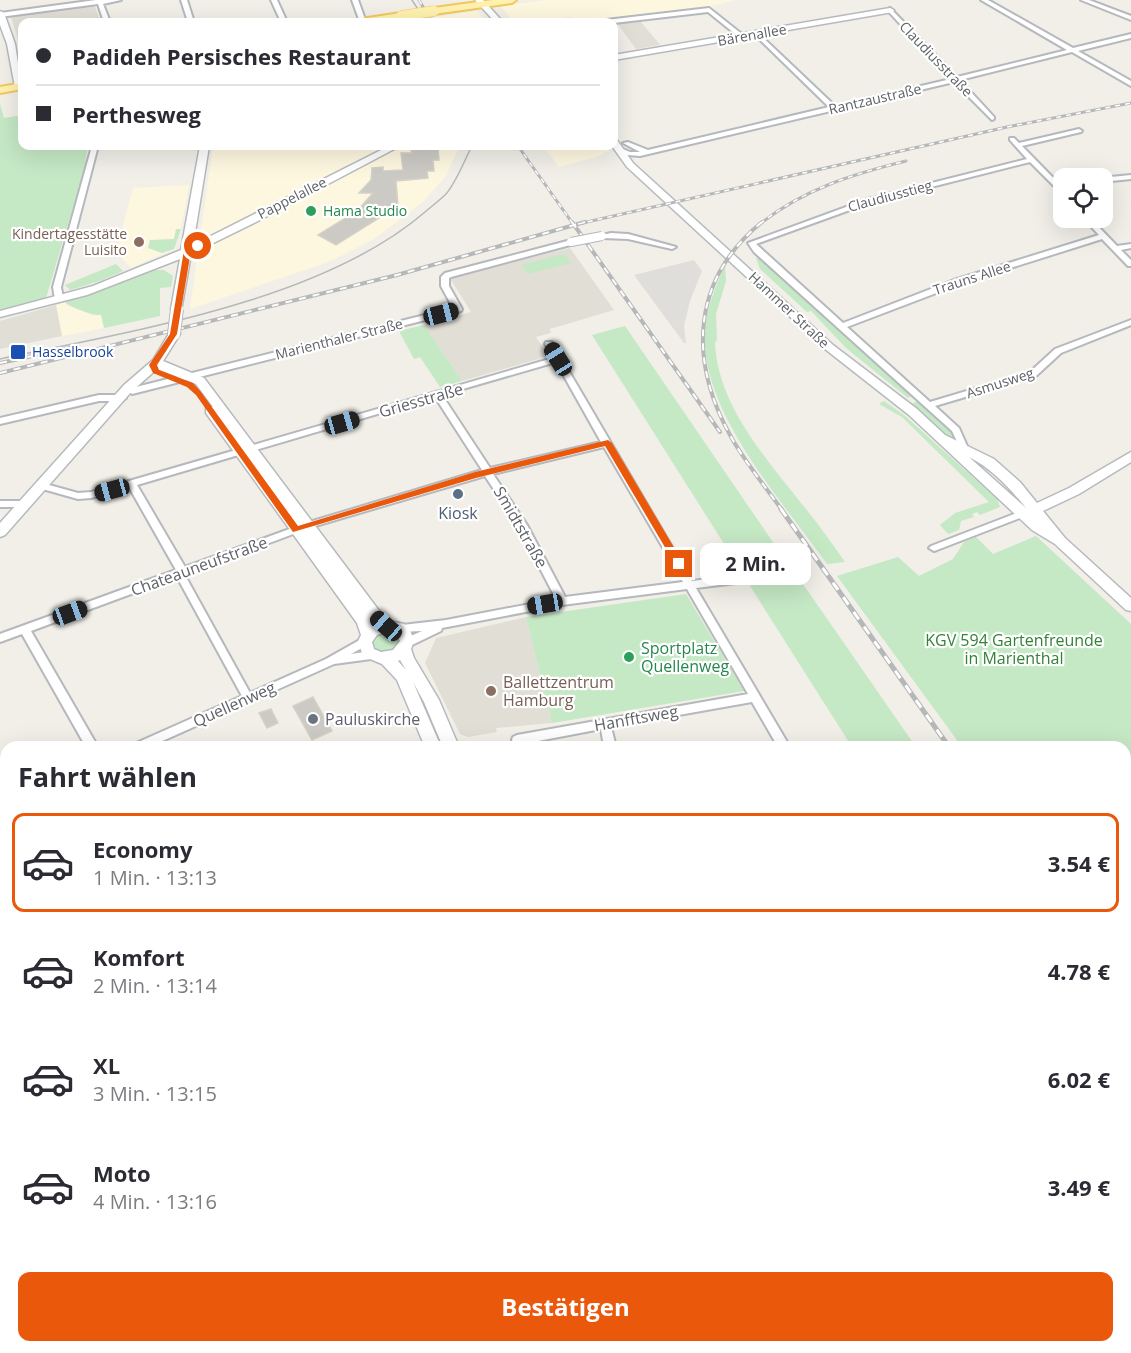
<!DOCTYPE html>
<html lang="de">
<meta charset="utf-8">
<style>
:root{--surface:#fff;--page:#f7f7f7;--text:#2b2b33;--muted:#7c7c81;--line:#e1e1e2;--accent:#ea580c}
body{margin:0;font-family:"Open Sans",sans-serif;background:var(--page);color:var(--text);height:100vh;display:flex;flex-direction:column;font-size:22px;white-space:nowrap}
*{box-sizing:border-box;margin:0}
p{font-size:20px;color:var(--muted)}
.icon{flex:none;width:33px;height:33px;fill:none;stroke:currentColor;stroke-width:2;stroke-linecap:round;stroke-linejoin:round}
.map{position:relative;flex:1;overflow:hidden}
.details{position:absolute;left:0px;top:741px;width:1131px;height:612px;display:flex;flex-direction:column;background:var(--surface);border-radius:18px 18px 0 0;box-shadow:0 6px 24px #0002}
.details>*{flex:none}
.hud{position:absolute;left:18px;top:18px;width:600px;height:132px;border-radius:12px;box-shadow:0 6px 24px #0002;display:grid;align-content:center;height:132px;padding:0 18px;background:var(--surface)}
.buttons{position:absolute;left:1053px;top:168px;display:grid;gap:12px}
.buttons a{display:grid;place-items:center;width:60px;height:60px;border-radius:12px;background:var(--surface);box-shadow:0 6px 24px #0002;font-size:30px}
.end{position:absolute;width:27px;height:27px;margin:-14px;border:8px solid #ea580c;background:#fff;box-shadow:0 0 0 3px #fff}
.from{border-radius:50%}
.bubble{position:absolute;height:42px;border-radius:12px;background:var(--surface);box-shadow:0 6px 24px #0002;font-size:20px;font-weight:700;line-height:42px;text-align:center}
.car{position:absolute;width:18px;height:36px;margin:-18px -9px;border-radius:8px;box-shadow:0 0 4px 2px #0007;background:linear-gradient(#222 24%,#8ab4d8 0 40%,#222 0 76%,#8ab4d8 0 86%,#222 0)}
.hud b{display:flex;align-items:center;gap:21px;height:57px;font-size:22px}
.hud b+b{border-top:2px solid var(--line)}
.hud i{width:15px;height:15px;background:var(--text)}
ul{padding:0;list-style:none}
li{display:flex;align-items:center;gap:18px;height:99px;margin:0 12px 9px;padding:0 6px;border:3px solid transparent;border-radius:12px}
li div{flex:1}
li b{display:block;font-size:22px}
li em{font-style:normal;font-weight:700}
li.on{border-color:var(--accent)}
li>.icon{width:54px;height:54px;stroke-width:1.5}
h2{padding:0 18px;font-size:27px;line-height:72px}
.button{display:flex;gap:12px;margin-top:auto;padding:12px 18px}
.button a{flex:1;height:69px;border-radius:12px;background:var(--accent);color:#fff;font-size:24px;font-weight:700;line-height:69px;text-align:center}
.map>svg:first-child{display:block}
.commercial{fill:#fef7e0}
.industrial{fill:#e0deda}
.education{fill:#e1ded6}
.green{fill:#c5e8c5}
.building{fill:#cccac5;stroke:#d6d1c6;stroke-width:1.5}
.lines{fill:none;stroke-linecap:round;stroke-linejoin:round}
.street-casing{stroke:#b5b8bc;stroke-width:4}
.secondary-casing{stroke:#b6babf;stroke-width:3}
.primary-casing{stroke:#f2c960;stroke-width:4}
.street{fill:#fff;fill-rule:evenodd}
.secondary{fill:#fff;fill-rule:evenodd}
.primary{fill:#fff2af;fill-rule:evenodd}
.tram{stroke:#b6b7b8;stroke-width:1.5}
.rail-far3-casing{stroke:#b6b7b8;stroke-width:3}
.rail-far2-casing{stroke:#b6b7b8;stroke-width:4}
.rail-far1-casing{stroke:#b6b7b8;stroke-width:5}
.rail-casing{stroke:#b6b7b8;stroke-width:6}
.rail-far3{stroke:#fff;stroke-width:1.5;stroke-dasharray:5;stroke-linecap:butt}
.rail-far2{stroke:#fff;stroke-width:2;stroke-dasharray:7;stroke-linecap:butt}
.rail-far1{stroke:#fff;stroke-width:3;stroke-dasharray:9;stroke-linecap:butt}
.rail{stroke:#fff;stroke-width:4;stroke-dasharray:12;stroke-linecap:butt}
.street-bridge-casing{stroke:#b5b8bc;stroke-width:10;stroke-linecap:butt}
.secondary-bridge-casing{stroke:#b6babf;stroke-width:14;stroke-linecap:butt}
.primary-bridge-casing{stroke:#f2c960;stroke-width:11;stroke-linecap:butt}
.street-bridge{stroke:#fff;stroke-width:8}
.secondary-bridge{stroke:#fff;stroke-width:12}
.primary-bridge{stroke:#fff2af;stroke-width:10}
.route{fill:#ea580c}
.leisure-dot{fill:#2e9e5b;stroke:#fff;stroke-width:2}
.education-dot{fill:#8d6e63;stroke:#fff;stroke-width:2}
.transit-dot{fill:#1a4fb4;stroke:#fff;stroke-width:2}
.service-dot{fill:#5c6f8a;stroke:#fff;stroke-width:2}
.worship-dot{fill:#6b7280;stroke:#fff;stroke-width:2}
.labels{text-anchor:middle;stroke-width:4.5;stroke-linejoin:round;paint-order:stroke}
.far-street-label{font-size:14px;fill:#5f6368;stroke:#fff}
.far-leisure-label{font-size:14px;fill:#27864d;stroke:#fff;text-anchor:start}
.far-education-label{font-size:14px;fill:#785e54;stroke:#fff;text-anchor:end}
.far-transit-label{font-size:14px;fill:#164399;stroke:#fff;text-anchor:start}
.street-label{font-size:16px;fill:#5f6368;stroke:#fff}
.service-label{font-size:16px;fill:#4e5e75;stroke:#fff}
.park-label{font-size:16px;fill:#348238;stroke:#fff}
.leisure-label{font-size:16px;fill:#27864d;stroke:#fff;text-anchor:start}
.education-label{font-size:16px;fill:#785e54;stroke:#fff;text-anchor:start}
.worship-label{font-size:16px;fill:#5b616d;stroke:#fff;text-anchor:start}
</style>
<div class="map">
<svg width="1131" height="1353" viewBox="0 0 1131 1353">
<rect width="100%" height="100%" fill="#f1efe8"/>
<g class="commercial">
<path d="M 545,0 L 735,0 L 712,6 L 716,11 L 703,9 L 597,22 L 581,22 L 570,17 L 553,19 L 549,22 L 513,22 L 501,6 Z"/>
<path d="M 477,11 L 487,22 L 437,22 L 434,17 Z"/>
<path d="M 213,146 L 460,146 L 445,177 L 423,202 L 374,239 L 331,261 L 190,309 Z"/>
<path d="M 543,146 L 605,146 L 609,150 L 600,156 L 559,167 Z"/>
<path d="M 189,185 L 181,229 L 174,249 L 131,268 L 116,252 L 133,188 Z"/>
<path d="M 65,302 L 68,306 L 79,308 L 93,316 L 101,315 L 104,328 L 62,336 L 56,305 Z"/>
</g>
<path class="industrial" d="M 694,260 L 702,271 L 690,301 L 684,326 L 686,343 L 684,343 L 634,275 Z"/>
<g class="education">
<path d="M 92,6 L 95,7 L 101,22 L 22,22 L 22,51 L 11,17 Z"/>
<path d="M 640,21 L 656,40 L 660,45 L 636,49 L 617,23 Z"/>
<path d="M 570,248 L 614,310 L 550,329 L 551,333 L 536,337 L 549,356 L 462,381 L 424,325 L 471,312 L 451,280 L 451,276 L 510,260 L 513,262 Z"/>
<path d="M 56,305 L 62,336 L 0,349 L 0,321 Z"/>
<path d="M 526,617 L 552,723 L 496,728 L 497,732 L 468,737 L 460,734 L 425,663 L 436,638 Z"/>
</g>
<g class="green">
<path d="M 0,104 L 4,118 L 22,115 L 22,146 L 88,146 L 84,170 L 46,298 L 0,311 Z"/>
<path d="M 176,229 L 181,229 L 174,249 L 162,253 L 148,248 L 150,240 L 174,239 Z"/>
<path d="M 564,254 L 571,263 L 528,274 L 521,265 Z"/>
<path d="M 756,258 L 764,259 L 913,395 L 908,398 L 846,348 L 811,311 L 807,312 L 760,269 Z"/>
<path d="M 116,264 L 123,271 L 100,281 L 70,290 L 65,285 Z"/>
<path d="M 725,265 L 726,281 L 716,314 L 717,340 L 715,342 C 717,404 765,457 801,503 C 817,522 831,542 845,562 L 827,564 C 783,502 699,410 705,331 C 706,308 716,286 725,265 Z"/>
<path d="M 153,270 L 164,270 L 173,276 L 171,287 L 160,288 L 160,316 L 104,328 L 101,315 C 94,316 69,307 65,302 Z"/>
<path d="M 424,325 L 462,381 L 440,387 L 420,357 L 414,359 L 399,331 Z"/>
<path d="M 625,326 L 792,570 L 745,577 L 592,335 Z"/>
<path d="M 884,401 L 904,415 L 997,499 L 1000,507 L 980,515 L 977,512 L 972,514 L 974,517 L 961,521 L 959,530 L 948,534 L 940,525 L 955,513 L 989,502 L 902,417 L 879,404 Z"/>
<path d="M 919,401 L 953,432 L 956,441 L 939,430 L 910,404 Z"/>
<path d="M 1036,536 L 1131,624 L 1131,965 L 1125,964 L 1125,747 L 962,747 L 837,576 L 898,557 L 919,576 L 953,559 L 964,542 L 976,537 L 993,554 Z"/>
<path d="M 796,574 L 916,747 L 852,747 L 750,586 L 758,580 Z"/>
<path d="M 686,594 L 744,691 L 552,723 L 526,617 Z"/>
<path d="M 382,632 L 395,632 L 399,637 L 399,644 L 389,651 L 380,651 L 373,647 L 373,640 Z"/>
<path d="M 0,1018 L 6,1020 L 6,1347 L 466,1347 L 466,1353 L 0,1353 Z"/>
<path d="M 1125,1077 L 1131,1078 L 1131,1146 L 1125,1134 Z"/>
</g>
<g class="building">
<path d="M 438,148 L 439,160 L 433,160 L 434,171 L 427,171 L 428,178 L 396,181 L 398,206 L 336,245 L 318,235 L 357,211 L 373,193 L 359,193 L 371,180 L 372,168 L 383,167 L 383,171 L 403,170 L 401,153 L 412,153 L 411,150 Z"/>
<path d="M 313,697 L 332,731 L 312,740 L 293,706 Z"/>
<path d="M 271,709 L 278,723 L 267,728 L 259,713 Z"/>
</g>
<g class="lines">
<g class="street-casing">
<g id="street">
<path d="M 96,0 L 121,0 L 103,4 L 110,22 L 104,22 L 98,4 L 0,17 L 0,13 Z"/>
<path d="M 181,0 L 187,0 L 194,22 L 188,22 Z"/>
<path d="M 271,0 L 277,0 L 287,22 L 281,22 Z"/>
<path d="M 352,0 L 358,0 L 366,22 L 360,22 Z"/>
<path d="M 981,0 L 988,0 L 1073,48 L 1131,34 L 1131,38 L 1078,51 L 1131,81 L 1131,86 L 1072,52 L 960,80 L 994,117 L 994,119 L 992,120 L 954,82 L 640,156 L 627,155 L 615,149 L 618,147 L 630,152 L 640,152 L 623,143 L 628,142 L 648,150 L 829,107 L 755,35 L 754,34 L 757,32 L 835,106 L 951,79 L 888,11 L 887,10 L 890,8 L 957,77 L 1067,50 Z"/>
<path d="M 1081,0 L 1089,0 L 1131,16 L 1131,20 Z"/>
<path d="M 709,8 L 743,35 L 743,37 L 739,37 L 708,12 L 614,23 L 603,22 L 606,20 Z"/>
<path d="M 1079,129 L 1082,131 L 1081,132 L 1022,146 L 1064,189 L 1064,196 L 1030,162 L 872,202 L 756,244 L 843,323 L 954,280 L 1099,235 L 1083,218 L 1090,218 L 1117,246 L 1131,244 L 1131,248 L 1121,250 L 1131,260 L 1131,266 L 1128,266 L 1102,239 L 960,284 L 847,327 L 930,402 L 1030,372 L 1055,349 L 1131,320 L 1131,325 L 1061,353 L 1036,376 L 935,406 L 959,428 L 967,446 L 966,448 L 960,448 L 952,431 L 754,252 L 748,243 L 868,199 L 1027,159 L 1010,140 L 1010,138 L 1014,138 L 1019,143 Z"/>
<path d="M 92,146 L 98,146 L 61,287 L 63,299 L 59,301 L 55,299 L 53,287 Z"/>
<path d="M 1131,175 L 1131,179 L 1102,182 L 1102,178 L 1100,178 Z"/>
<path d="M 611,233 L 628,234 L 676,247 L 672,249 L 628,239 L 602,238 L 598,236 Z"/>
<path d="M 571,240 L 575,242 L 574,244 L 451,277 L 449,278 L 449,286 L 462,309 L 461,311 L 132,394 L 128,391 L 132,388 L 453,308 L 441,286 L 441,277 L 445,273 Z"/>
<path d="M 546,342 L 552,342 L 553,344 L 692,581 L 777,570 L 780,571 L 782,574 L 777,578 L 696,588 L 790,747 L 778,747 L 752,702 L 611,727 L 616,747 L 604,747 L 601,729 L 517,745 L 513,743 L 512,740 L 513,737 L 517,735 L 748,694 L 687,589 L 562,605 L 442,628 L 441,631 L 412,645 L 404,645 L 403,642 L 404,639 L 422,631 L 398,632 L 397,629 L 398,626 L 402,625 L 446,620 L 556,599 L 518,526 L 485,476 L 312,527 L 186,574 L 187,579 L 250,693 L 326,659 L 365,637 L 370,641 L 369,644 L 351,654 L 371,651 L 375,652 L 376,655 L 375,658 L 371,659 L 334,664 L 149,747 L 132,747 L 134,744 L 242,696 L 177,577 L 31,631 L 98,747 L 86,747 L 22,634 L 0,642 L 0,634 L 176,570 L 129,487 L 91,498 L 78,499 L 39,488 L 37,486 L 39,484 L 42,483 L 78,493 L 91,492 L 553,358 L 545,344 ZM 556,362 L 601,442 L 490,468 L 442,395 ZM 435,397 L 482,470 L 306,523 L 185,567 L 137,485 ZM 604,447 L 683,582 L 565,597 L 527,525 L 493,474 Z"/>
<path d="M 99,395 L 122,395 L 126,398 L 122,401 L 99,401 L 0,424 L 0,418 Z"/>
<path d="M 0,501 L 25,501 L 30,504 L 25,507 L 0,507 Z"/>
<path d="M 1022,511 L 1025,512 L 1027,514 L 1025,516 L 937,550 L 934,551 L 929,548 L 931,546 Z"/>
<path d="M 0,1006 L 6,1007 L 6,1019 L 0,1018 Z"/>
<path d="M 704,1347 L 720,1347 L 721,1353 L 705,1353 Z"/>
<path d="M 909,1347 L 925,1347 L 927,1353 L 911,1353 Z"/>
<path d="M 1073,1347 L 1089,1347 L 1091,1353 L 1075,1353 Z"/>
</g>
</g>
<g class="secondary-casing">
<g id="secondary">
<path d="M 475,0 L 483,0 L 503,22 L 495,22 Z"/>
<path d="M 890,8 L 894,10 L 893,12 L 614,60 L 614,55 Z"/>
<path d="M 0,11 L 4,13 L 15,44 L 22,89 L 15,87 L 7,44 L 0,25 Z"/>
<path d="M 614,139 L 617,140 L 633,163 L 833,345 L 917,409 L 945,435 L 994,459 L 1020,482 L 1037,503 L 1069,488 L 1131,452 L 1131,462 L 1079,494 L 1043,511 L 1065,538 L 1131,598 L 1131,611 L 1126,610 L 1055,544 L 1032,530 L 909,415 L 825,349 L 627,167 L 612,146 ZM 969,457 C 992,469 1009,487 1026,508 Z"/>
<path d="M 200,146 L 209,146 L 193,245 L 389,146 L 400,146 L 258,221 L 191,254 L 181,311 L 177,312 L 171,309 L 180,259 L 87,295 L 0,317 L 0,311 L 93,286 L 181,250 Z"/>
<path d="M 174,331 L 180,334 L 163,361 L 204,378 L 380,612 L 390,621 L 404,624 L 410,630 L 414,641 L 411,649 L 414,658 L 439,700 L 459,747 L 443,747 L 424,702 L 413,682 L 441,747 L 425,747 L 397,680 L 382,664 L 363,656 L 358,641 L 361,635 L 357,623 L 206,413 L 206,407 L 213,407 L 196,384 L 157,369 L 132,391 L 5,535 L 0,537 L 0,523 L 124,385 L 153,360 L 170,332 ZM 386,632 L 395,633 L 400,641 L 393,650 L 381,652 L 374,649 L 372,642 L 377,635 ZM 400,660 L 406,670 L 398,661 Z"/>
<path d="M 473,1347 L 516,1347 L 517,1353 L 473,1353 Z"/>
</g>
</g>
<g class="primary-casing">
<g id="primary">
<path d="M 493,0 L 516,0 L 512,3 L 434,14 L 430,11 L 434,8 Z"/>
<path d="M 401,13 L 404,14 L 404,18 L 376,22 L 356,22 L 361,19 Z"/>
<path d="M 22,83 L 22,89 L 0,93 L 0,87 Z"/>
<path d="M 0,809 L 6,810 L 6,826 L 0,825 Z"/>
<path d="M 0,835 L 6,836 L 6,852 L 0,851 Z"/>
<path d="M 1125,1018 L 1131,1019 L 1131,1039 L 1125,1038 Z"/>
<path d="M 1125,1046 L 1131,1047 L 1131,1067 L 1125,1066 Z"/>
</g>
</g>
<use href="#street" class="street"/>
<use href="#secondary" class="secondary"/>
<use href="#primary" class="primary"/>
<g class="tram">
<path d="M 412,0 L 426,22"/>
<path d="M 0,359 C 132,331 322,301 425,212 C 432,206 440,200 446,194 C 457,181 464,161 472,146"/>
</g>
<g class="rail-far3-casing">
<g id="rail-far3">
<path d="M 419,0 L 432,22"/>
<path d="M 518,146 L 573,224"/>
<path d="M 578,224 L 1007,127 L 1131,103"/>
<path d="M 760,224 C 804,189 853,174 906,161"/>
</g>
</g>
<g class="rail-far2-casing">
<g id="rail-far2">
<path d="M 572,222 L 720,432"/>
<path d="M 762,222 C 692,279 688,359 730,435 C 744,461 765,486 782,510"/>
<path d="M 0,363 L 74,347"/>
<path d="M 0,373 L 397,275 L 585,222"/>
</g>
</g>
<g class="rail-far1-casing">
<path id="rail-far1" d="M 781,509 L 949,747"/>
</g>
<g class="rail-casing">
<g id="rail">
<path d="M 1125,985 L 1131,993"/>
<path d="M 1125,1011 L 1131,1019"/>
</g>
</g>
<use href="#rail-far3" class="rail-far3"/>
<use href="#rail-far2" class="rail-far2"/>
<use href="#rail-far1" class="rail-far1"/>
<use href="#rail" class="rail"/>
<g class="street-bridge-casing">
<path id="street-bridge" d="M 571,242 L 602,236"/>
</g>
<g class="secondary-bridge-casing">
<path id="secondary-bridge" d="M 174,334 L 177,309"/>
</g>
<g class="primary-bridge-casing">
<path id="primary-bridge" d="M 401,16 L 434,11"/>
</g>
<use href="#street-bridge" class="street-bridge"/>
<use href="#secondary-bridge" class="secondary-bridge"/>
<use href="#primary-bridge" class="primary-bridge"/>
</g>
<path class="route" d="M 198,244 L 200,247 L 191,251 L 177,334 L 157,365 L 159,370 L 193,383 L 201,392 L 298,526 L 475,472 L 608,440 L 612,443 L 682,561 L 682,566 L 676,566 L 605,446 L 476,478 L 293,532 L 196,395 L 187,387 L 153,373 L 149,365 L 170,334 L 184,250 Z"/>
<g class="leisure-dot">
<circle cx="311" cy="211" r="6"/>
<circle cx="629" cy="657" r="6"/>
</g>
<g class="education-dot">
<circle cx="139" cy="242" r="6"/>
<circle cx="491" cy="691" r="6"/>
</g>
<rect class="transit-dot" x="10" y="344" width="16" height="16" rx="3"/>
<circle class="service-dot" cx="458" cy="494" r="6"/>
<circle class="worship-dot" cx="313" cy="719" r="6"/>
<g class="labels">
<g class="far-street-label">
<text transform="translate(752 35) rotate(-10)" y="5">Bärenallee</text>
<text transform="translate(936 59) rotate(46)" y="5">Claudiusstraße</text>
<text transform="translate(875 99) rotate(-13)" y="5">Rantzaustraße</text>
<text transform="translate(890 196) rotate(-15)" y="5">Claudiusstieg</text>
<text transform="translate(292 198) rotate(-27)" y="5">Pappelallee</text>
<text transform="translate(972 278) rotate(-18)" y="5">Trauns Allee</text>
<text transform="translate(789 310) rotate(43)" y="5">Hammer Straße</text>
<text transform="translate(339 339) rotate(-14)" y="5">Marienthaler Straße</text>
<text transform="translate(1000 383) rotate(-18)" y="5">Asmusweg</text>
</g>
<g class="far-leisure-label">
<text x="323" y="216">Hama Studio</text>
</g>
<g class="far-education-label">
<text x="127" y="239">Kindertagesstätte<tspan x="127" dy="16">Luisito</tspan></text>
</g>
<g class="far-transit-label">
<text x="32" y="357">Hasselbrook</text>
</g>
<g class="street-label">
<text transform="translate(421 400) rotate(-16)" y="6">Griesstraße</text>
<text transform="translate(521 527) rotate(60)" y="6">Smidtstraße</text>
<text transform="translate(199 566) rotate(-20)" y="6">Chateauneufstraße</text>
<text transform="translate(234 704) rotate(-24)" y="6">Quellenweg</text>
<text transform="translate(636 718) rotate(-10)" y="6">Hanfftsweg</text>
</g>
<g class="service-label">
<text x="458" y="519">Kiosk</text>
</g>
<g class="park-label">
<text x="1014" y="646">KGV 594 Gartenfreunde<tspan x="1014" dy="18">in Marienthal</tspan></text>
</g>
<g class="leisure-label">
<text x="641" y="654">Sportplatz<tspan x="641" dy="18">Quellenweg</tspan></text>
</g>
<g class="education-label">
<text x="503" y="688">Ballettzentrum<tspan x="503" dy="18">Hamburg</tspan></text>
</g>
<g class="worship-label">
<text x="325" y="725">Pauluskirche</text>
</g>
</g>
</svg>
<div class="buttons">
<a><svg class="icon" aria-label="locate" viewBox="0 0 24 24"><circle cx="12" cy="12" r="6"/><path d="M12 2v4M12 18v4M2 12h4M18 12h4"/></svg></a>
</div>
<i class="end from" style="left:198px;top:246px"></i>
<i class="end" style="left:679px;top:564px"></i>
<div class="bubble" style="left:700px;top:543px;width:111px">2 Min.</div>
<i class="car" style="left:441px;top:314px;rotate:76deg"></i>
<i class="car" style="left:558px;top:359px;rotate:328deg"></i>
<i class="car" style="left:342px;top:423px;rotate:74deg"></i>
<i class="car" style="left:112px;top:490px;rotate:255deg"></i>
<i class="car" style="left:545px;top:604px;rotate:260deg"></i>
<i class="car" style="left:70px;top:613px;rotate:70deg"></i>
<i class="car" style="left:386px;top:626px;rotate:311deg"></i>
<div class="hud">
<b><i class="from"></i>Padideh Persisches Restaurant</b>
<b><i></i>Perthesweg</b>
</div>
<section class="details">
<h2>Fahrt wählen</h2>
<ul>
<li class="on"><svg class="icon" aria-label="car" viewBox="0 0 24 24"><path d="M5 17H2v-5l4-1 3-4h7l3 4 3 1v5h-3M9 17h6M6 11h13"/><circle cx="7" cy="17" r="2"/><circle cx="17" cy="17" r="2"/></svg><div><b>Economy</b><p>1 Min. · 13:13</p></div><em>3.54 €</em></li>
<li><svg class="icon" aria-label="car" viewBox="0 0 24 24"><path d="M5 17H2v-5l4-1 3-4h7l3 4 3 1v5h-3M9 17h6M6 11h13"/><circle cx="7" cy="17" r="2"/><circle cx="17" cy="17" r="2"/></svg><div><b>Komfort</b><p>2 Min. · 13:14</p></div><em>4.78 €</em></li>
<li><svg class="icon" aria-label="car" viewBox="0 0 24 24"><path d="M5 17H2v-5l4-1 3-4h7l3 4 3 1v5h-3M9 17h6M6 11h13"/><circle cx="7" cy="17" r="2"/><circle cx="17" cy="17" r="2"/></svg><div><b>XL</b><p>3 Min. · 13:15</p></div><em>6.02 €</em></li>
<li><svg class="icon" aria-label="car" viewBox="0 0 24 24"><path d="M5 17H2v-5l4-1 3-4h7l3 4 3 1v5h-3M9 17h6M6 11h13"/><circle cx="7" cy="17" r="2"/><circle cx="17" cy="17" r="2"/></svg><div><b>Moto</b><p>4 Min. · 13:16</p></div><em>3.49 €</em></li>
</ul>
<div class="button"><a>Bestätigen</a></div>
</section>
</div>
